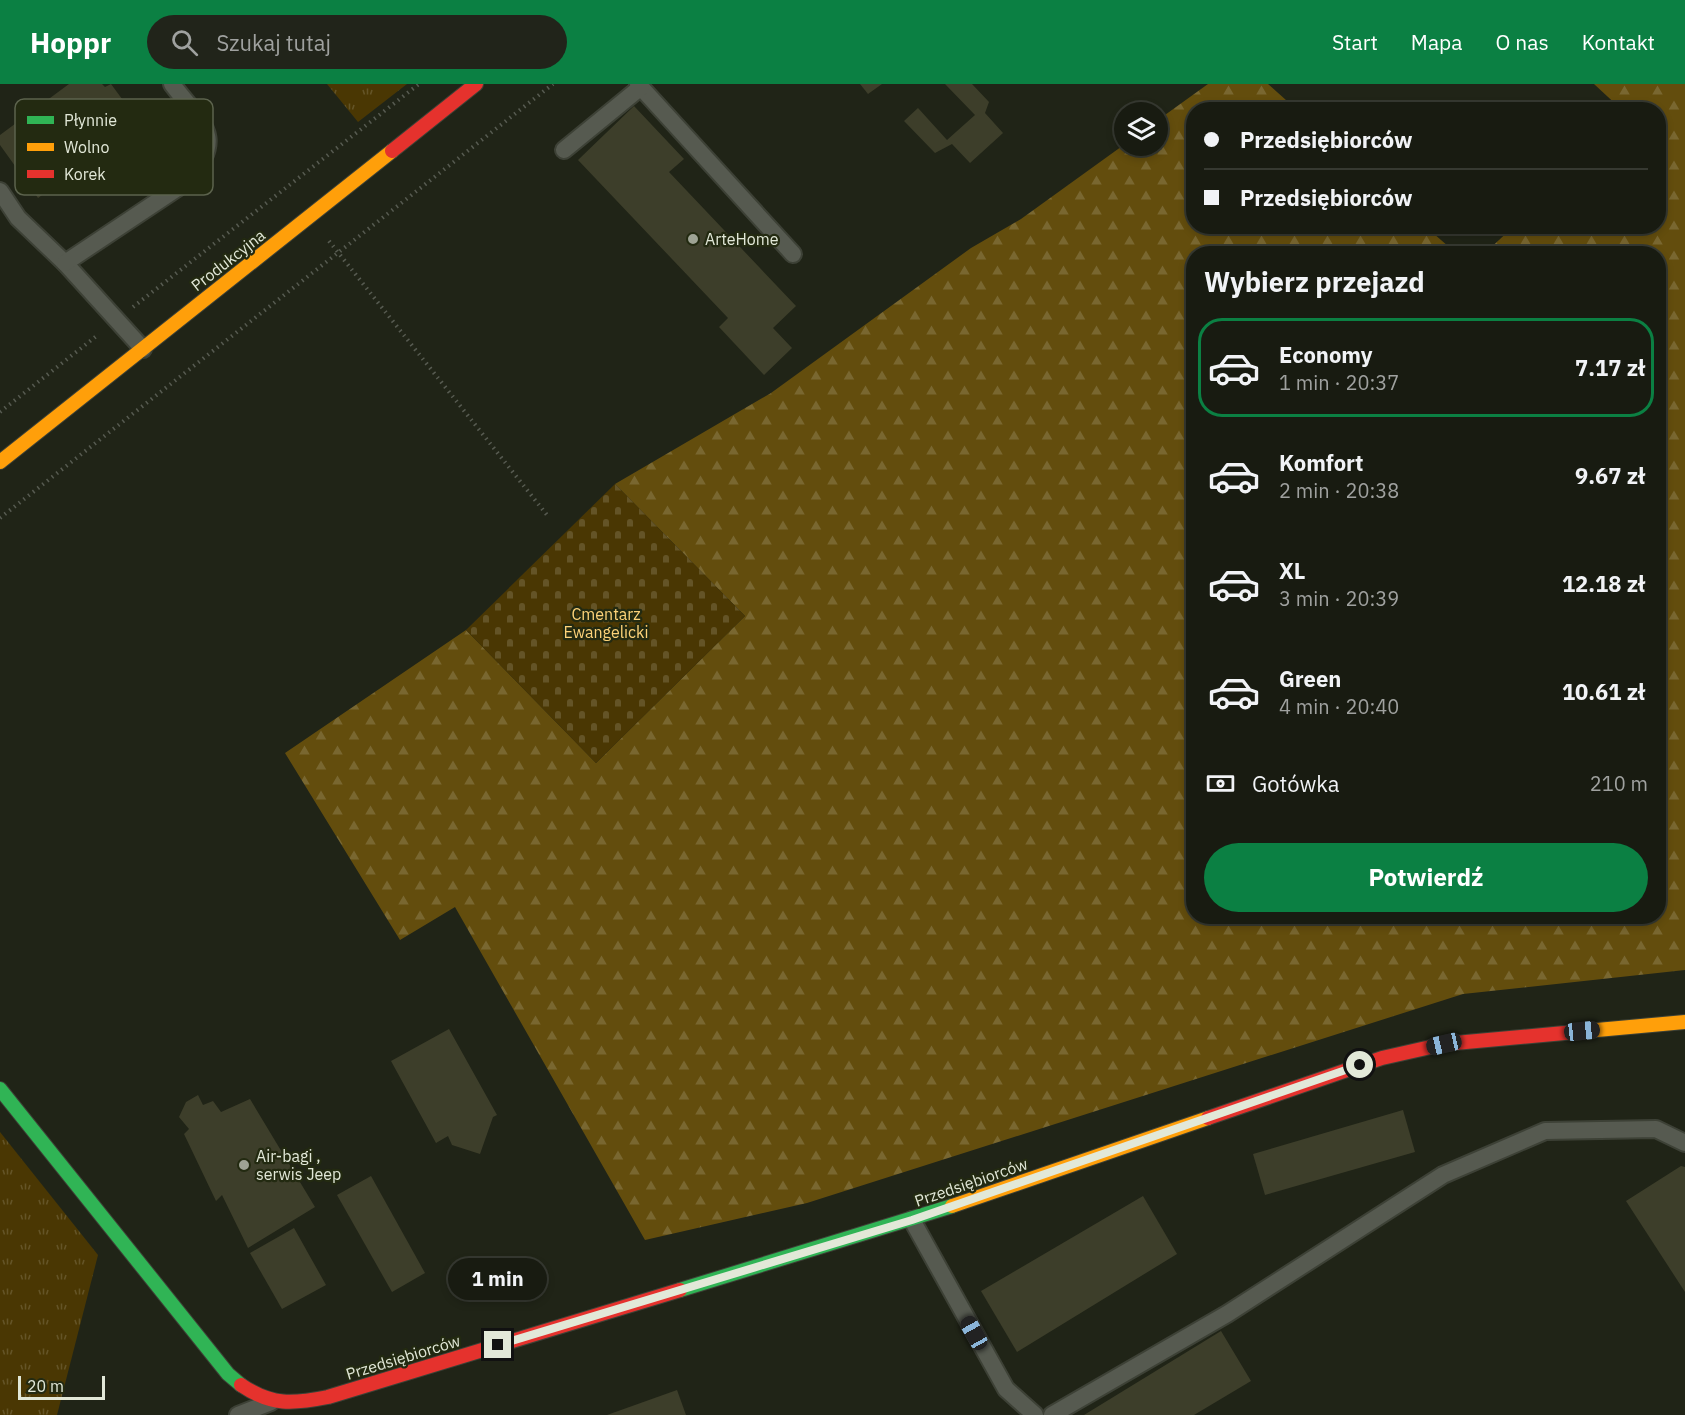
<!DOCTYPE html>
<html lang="pl">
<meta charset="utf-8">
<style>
:root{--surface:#181b11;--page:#21241a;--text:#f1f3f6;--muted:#9fa19f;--line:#363931;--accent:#0b8043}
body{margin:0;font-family:"IBM Plex Sans",sans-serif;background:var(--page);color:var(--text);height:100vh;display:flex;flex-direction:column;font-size:22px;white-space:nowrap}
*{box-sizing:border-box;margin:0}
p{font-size:20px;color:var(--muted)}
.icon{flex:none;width:33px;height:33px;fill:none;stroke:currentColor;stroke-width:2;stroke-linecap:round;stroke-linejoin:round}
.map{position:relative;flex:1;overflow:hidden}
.sheet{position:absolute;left:1186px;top:162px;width:480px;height:678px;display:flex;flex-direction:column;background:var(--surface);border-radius:24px;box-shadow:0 3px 9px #0003,0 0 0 2px var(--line)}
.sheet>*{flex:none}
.banner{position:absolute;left:1186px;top:18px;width:480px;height:132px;border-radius:24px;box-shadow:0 3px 9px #0003,0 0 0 2px var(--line);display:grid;align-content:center;height:132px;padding:0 18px;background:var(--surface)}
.fabs{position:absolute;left:1114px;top:18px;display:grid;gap:12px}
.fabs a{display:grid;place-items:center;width:54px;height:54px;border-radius:50%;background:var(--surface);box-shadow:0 3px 9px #0003,0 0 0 2px var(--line);font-size:30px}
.scale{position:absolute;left:18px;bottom:15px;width:87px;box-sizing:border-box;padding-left:6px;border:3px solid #e2e8d8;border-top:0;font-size:16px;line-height:21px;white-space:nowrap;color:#e2e8d8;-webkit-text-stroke:4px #232a11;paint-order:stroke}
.end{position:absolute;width:27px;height:27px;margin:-14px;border:8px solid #e2e8d8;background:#111;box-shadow:0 0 0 3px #111}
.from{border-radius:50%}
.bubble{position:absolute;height:42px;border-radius:21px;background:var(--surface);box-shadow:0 3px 9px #0003,0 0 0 2px var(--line);font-size:20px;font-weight:800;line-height:42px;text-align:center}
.car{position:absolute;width:18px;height:36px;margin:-18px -9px;border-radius:8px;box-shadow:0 0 4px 2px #0007;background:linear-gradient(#222 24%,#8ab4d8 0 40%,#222 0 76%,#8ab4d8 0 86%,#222 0)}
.banner b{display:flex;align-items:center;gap:21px;height:57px;font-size:22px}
.banner b+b{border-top:2px solid var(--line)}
.banner i{width:15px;height:15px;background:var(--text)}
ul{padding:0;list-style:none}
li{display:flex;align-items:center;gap:18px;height:99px;margin:0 12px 9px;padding:0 6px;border:3px solid transparent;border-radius:24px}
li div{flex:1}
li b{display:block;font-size:22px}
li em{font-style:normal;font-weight:800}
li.selected{border-color:var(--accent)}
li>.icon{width:54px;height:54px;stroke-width:1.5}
h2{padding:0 18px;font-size:27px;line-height:72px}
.pay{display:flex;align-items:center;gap:15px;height:66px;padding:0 18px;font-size:22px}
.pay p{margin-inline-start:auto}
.action{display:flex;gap:12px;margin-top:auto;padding:12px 18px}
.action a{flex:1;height:69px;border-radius:36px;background:var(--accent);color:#fff;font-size:24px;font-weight:800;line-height:69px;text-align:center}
header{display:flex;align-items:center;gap:36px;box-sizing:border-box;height:84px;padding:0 30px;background:var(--accent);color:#fff}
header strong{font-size:28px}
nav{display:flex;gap:33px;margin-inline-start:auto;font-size:21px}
.search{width:420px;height:54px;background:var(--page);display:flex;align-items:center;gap:15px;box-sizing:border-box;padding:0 21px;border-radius:33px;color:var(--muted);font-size:22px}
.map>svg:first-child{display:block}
.grass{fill:url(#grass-tufts)}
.forest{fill:url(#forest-firs)}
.cemetery{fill:url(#cemetery-stones)}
.building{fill:#3d3e2a}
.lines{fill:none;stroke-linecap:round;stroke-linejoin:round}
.lane-casing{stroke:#3d4136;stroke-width:20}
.fast-casing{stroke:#3d4136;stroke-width:16}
.slow-casing{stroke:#3d4136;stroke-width:16}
.jam-casing{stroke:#3d4136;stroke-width:16}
.path{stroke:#575b51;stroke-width:4;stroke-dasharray:1.5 4.5;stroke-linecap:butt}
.lane{stroke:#565a50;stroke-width:16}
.fast{stroke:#30b455;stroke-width:14}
.slow{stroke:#ff9f0a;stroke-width:14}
.jam{stroke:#e5322d;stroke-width:14}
.route{stroke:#e2e8d8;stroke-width:8}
.poi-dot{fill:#9ea394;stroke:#232a11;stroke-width:2}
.labels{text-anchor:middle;stroke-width:4.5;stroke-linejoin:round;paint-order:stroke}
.poi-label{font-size:16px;fill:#e2e8d8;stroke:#232a11;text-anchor:start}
.street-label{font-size:16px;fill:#e2e8d8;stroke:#232a11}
.park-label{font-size:16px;fill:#fdd379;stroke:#232a11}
.key{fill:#232a11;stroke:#5c634d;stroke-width:1.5}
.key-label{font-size:16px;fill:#e2e8d8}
</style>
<header>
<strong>Hoppr</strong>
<div class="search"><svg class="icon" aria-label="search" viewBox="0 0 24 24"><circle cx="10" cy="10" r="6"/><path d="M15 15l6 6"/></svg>Szukaj tutaj</div>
<nav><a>Start</a><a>Mapa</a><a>O nas</a><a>Kontakt</a></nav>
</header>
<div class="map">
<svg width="1685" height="1331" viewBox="0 0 1685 1331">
<defs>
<pattern id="grass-tufts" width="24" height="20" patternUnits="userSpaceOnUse" patternTransform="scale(1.5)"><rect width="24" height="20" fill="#4a3703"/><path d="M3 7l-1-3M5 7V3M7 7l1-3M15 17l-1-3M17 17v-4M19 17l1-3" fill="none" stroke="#645427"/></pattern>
<pattern id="forest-firs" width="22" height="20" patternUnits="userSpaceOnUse" patternTransform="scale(1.5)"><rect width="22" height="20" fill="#634d0d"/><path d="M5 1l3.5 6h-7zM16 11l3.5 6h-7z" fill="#796730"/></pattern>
<pattern id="cemetery-stones" width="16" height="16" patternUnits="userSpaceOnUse" patternTransform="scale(1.5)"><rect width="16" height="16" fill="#4a3703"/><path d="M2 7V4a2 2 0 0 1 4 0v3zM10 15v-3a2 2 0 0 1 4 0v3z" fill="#645427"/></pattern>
</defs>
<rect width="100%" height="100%" fill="#202417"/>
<g class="grass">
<path d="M 327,0 L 407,0 L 358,38 Z"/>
<path d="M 0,1048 L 98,1171 L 57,1331 L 0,1331 Z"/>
</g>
<path class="forest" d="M 1208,0 L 1268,0 L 1296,25 L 1194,26 L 1194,142 L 1426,143 L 1456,169 L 1194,170 L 1194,832 L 1659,832 L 1659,170 L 1485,169 L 1513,143 L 1659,142 L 1659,26 L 1621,25 L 1594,0 L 1685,0 L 1685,886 L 1463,910 L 807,1119 L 645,1156 L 455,823 L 400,856 L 285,669 L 466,546 L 596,679 L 745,532 L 615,400 L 771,309 L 971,164 L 1021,135 L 1125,60 L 1125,62 L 1158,62 L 1158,36 Z"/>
<path class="cemetery" d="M 615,400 L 745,532 L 596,679 L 466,546 Z"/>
<g class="building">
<path d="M 69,0 L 102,0 L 105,3 L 111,0 L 142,42 L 101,73 L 95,64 L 71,82 L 75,87 L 38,114 L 0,61 L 0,51 Z"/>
<path d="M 860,0 L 882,0 L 868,10 Z"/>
<path d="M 945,0 L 972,0 L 989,18 L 985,29 L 1003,49 L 970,79 L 952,60 L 935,69 L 904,37 L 918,24 L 947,56 L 975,31 Z"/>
<path d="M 634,22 L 684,75 L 669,88 L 796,222 L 773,244 L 792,264 L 764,291 L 719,243 L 728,234 L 578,76 Z"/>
<path d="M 449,945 L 497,1031 L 493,1033 L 480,1070 L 452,1061 L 448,1052 L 436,1059 L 391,977 Z"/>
<path d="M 198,1011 L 203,1021 L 213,1017 L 221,1028 L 250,1015 L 315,1123 L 248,1164 L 222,1111 L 216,1117 L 184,1050 L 189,1045 L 179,1033 L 186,1018 Z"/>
<path d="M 1403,1026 L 1415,1068 L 1265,1111 L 1253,1070 Z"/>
<path d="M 1681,1082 L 1685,1083 L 1685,1208 L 1626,1117 Z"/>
<path d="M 371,1092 L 425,1189 L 392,1208 L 337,1111 Z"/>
<path d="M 1143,1112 L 1177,1170 L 1017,1268 L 981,1207 Z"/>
<path d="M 294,1144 L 326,1201 L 282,1225 L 250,1169 Z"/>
<path d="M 1221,1247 L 1251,1297 L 1194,1331 L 1084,1331 Z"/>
<path d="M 677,1306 L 686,1331 L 607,1331 Z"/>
</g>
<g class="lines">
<g class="lane-casing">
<g id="lane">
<path d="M 638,0 L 793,170"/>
<path d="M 564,66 L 641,3"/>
<path d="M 0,107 L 18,134 L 65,179 L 143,265"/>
<path d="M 65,179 L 188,97 C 227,52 201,39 172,0"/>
<path d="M 912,1136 L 1006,1305 L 1035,1331"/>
<path d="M 238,1331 L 271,1318"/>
<path d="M 1052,1331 L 1227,1230 L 1443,1091 L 1545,1047 L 1656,1045 L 1685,1059"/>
</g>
</g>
<g class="fast-casing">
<g id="fast">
<path d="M 0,1005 L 228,1290 L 241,1301"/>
<path d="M 680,1206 L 952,1122"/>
</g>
</g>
<g class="slow-casing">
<g id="slow">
<path d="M 0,378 L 392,67"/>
<path d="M 1586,947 L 1685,938"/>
<path d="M 952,1122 L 1208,1034"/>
</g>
</g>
<g class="jam-casing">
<g id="jam">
<path d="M 392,67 L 476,0"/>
<path d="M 1208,1034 L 1382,974 L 1444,960 L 1586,947"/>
<path d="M 241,1301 C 272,1322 293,1320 328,1313 L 680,1206"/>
</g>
</g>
<g class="path">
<path d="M 329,157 L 547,431"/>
<path d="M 133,223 L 419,0"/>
<path d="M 0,328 L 99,250"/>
<path d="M 0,434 L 553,0"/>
</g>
<use href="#lane" class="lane"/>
<use href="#fast" class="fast"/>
<use href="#slow" class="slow"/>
<use href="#jam" class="jam"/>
</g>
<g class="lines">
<path class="route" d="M 498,1261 L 912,1136 L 1360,981"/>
</g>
<g class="poi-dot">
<circle cx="693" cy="155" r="6"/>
<circle cx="244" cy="1081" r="6"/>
</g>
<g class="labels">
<g class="poi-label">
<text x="705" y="161">ArteHome</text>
<text x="256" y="1078">Air-bagi ,<tspan x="256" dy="18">serwis Jeep</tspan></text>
</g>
<g class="street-label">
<text transform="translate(228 176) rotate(-38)" y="6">Produkcyjna</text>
<text transform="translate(971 1098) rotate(-19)" y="6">Przedsiębiorców</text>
<text transform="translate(403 1273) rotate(-17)" y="6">Przedsiębiorców</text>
</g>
<g class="park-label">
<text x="606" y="536">Cmentarz<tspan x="606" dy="18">Ewangelicki</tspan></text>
</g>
</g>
<rect x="15" y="15" width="198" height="96" rx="9" class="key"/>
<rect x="27" y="32" width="27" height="8" fill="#30b455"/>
<rect x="27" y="59" width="27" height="8" fill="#ff9f0a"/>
<rect x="27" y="86" width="27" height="8" fill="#e5322d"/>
<g class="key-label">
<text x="64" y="42">Płynnie</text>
<text x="64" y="69">Wolno</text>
<text x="64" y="96">Korek</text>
</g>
</svg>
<div class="fabs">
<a><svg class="icon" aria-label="layers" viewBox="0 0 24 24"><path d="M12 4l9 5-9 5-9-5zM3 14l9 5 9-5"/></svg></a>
</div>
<div class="scale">20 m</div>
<i class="end from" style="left:1360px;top:981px"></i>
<i class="end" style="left:498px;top:1261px"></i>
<div class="bubble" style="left:448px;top:1174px;width:99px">1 min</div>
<i class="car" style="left:1582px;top:947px;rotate:84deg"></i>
<i class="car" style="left:1444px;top:960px;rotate:257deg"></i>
<i class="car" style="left:974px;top:1249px;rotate:331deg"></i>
<div class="banner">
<b><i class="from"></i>Przedsiębiorców</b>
<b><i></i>Przedsiębiorców</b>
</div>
<section class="sheet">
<h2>Wybierz przejazd</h2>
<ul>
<li class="selected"><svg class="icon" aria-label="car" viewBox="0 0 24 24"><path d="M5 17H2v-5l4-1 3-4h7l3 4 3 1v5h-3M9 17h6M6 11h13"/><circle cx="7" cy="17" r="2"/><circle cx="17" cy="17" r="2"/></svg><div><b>Economy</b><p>1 min · 20:37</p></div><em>7.17 zł</em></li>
<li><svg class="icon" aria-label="car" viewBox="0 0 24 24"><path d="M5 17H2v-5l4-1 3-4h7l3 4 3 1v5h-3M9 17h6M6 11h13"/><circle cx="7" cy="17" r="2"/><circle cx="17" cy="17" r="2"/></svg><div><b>Komfort</b><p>2 min · 20:38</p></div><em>9.67 zł</em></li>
<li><svg class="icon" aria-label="car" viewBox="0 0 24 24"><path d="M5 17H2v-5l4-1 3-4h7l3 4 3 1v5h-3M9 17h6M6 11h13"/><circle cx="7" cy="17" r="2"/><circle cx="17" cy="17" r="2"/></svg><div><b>XL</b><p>3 min · 20:39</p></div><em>12.18 zł</em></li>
<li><svg class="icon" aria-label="car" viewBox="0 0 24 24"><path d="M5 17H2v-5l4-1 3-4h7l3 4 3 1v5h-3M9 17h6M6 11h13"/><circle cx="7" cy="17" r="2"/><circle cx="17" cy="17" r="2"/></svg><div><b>Green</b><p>4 min · 20:40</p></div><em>10.61 zł</em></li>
</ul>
<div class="pay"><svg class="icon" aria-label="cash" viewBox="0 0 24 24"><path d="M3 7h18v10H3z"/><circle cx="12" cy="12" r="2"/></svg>Gotówka<p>210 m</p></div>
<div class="action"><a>Potwierdź</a></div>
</section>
</div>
